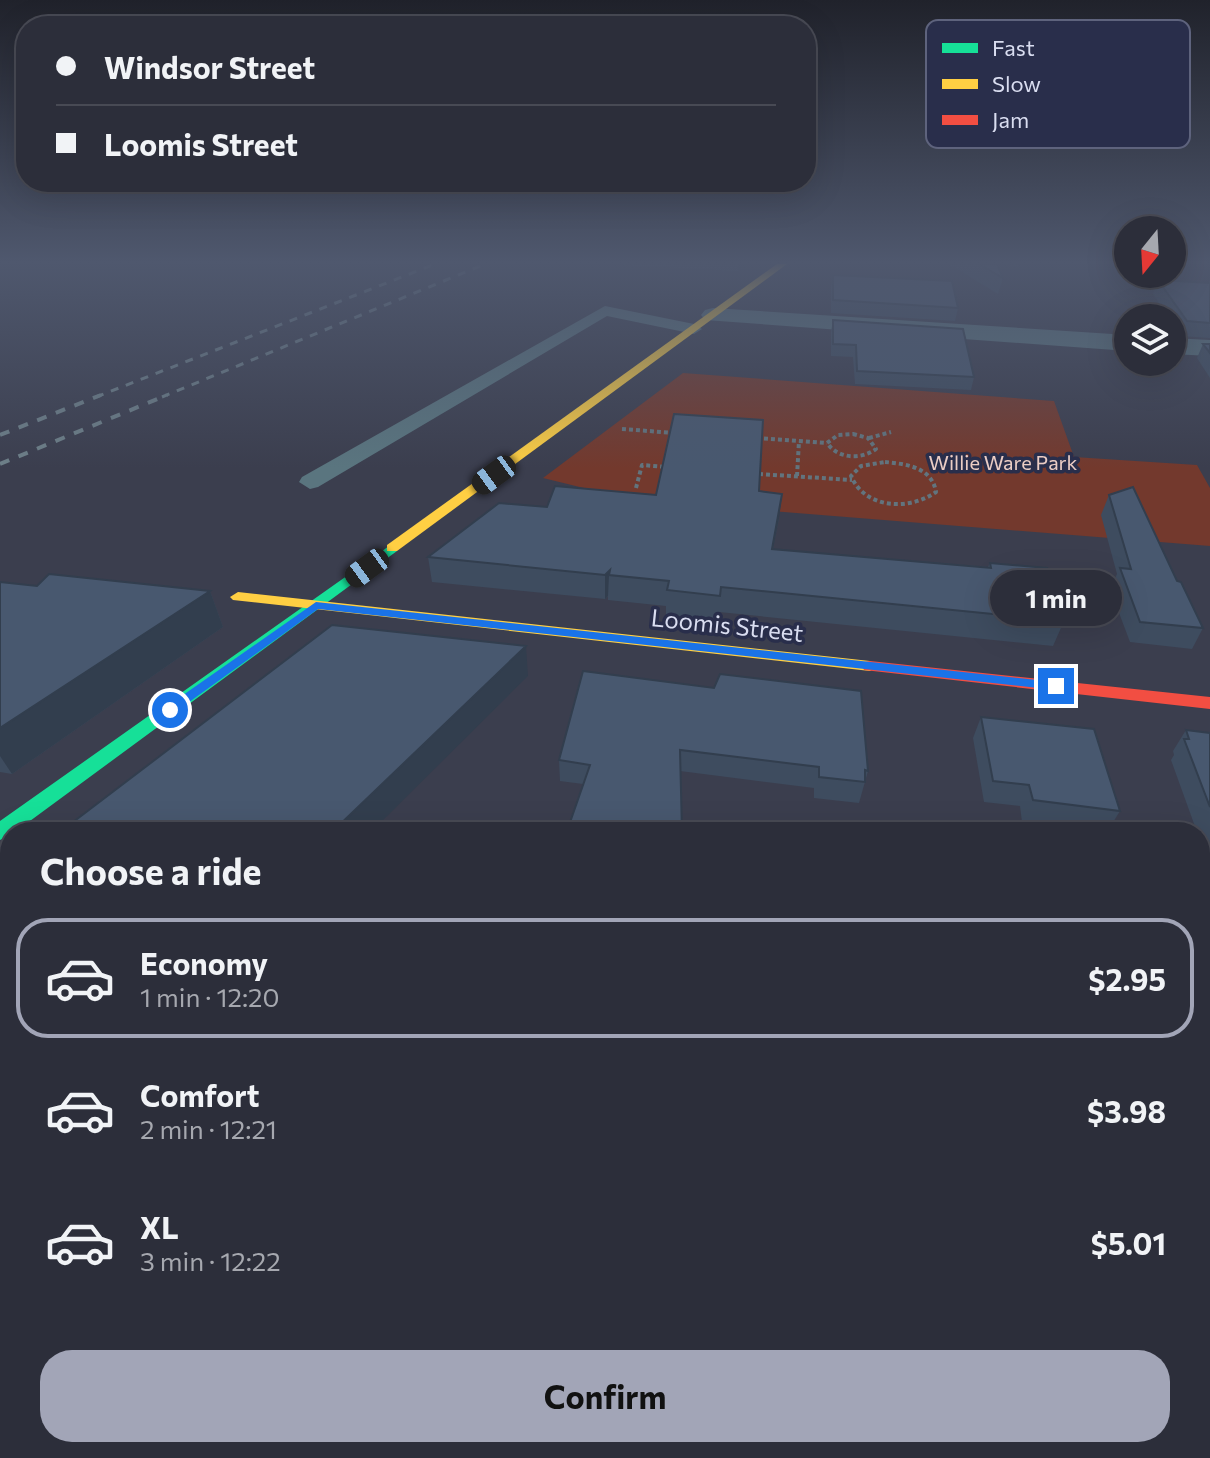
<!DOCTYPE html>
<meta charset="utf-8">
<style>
:root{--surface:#2c2e3a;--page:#343642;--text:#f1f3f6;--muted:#a6a8af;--line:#484a54;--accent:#a2a5b7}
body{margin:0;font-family:Commissioner,sans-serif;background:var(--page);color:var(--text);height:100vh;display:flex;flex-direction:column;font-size:30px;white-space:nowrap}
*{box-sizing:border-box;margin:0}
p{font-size:26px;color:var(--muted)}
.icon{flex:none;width:44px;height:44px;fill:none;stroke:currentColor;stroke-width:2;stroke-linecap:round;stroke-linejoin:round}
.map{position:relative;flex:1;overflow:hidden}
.side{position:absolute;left:0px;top:822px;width:1210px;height:636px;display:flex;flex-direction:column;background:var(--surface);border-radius:32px 32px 0 0;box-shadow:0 8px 32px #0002,0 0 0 2px var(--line)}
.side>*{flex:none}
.guide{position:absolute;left:16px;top:16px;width:800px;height:176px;border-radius:32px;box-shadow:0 8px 32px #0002,0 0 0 2px var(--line);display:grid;align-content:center;height:176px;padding:0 40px;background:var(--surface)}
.needle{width:52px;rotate:198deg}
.buttons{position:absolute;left:1114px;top:216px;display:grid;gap:16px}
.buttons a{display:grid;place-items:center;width:72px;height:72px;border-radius:50%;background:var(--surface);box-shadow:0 8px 32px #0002,0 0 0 2px var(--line);font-size:40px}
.end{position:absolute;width:36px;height:36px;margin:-18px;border:10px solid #1a73e8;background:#fff;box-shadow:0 0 0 4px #fff}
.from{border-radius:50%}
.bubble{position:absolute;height:56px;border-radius:28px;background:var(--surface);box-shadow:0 8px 32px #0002,0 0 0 2px var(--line);font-size:26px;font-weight:700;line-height:56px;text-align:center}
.car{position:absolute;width:24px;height:48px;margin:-24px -12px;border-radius:10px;box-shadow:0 0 6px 2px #0007;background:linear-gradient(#222 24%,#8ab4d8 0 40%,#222 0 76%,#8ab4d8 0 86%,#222 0)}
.guide b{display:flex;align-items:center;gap:28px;height:76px;font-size:30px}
.guide b+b{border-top:2px solid var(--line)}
.guide i{width:20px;height:20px;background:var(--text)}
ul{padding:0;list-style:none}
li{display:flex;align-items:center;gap:24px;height:120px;margin:0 16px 12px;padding:0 24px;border:4px solid transparent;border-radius:32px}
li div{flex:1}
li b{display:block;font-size:30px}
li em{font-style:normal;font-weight:700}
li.active{border-color:var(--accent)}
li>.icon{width:72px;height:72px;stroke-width:1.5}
h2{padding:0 40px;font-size:36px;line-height:96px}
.button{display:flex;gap:16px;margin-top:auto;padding:16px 40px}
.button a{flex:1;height:92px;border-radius:32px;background:var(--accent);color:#111;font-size:32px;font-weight:700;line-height:92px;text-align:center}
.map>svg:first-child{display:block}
.green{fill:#73392d}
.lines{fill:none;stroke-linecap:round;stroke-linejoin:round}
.path{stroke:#62747e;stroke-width:4;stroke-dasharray:4 3;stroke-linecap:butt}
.lane{fill:#5a757f;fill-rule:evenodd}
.street{fill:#5a757f;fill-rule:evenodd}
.fast{fill:#16e098;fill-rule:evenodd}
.slow{fill:#ffcf43;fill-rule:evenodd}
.jam{fill:#f24e42;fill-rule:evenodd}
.rail-far1{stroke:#6d7f88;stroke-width:3;stroke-dasharray:8 8;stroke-linecap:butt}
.rail{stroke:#6d7f88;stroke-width:4;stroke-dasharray:10 10;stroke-linecap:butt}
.wall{fill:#3e4c5f}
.shaded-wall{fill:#323e4e}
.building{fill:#48586f;stroke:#323e4e;stroke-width:2}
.route{fill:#1a73e8}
.labels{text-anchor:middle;stroke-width:7;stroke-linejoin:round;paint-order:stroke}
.far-park-label{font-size:20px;fill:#ebcdc5;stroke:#292e4b}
.street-label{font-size:24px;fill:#d9ddf0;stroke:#292e4b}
.key{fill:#292e4b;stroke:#5e637d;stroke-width:2}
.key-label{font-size:22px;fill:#d9ddf0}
</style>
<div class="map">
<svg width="1210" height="1458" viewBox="0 0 1210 1458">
<rect width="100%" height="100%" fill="#3b3e4e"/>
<path class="green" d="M 683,373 L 1054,401 L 1074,457 L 1197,465 L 1210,488 L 1210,546 L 633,500 L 543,478 Z"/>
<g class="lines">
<g class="path">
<path d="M 622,429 L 675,433"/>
<path d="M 853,434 L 868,438 L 876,449 C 861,460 838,459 827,443 L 838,435 Z"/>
<path d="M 757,438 L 827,443"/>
<path d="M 869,438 L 891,432"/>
<path d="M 885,462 C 906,464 932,467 936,492 C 909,511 865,509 851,476 L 861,466 Z"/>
<path d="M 759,474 L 852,480"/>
<path d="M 797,476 L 799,441"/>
<path d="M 636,488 L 642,465 L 666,467"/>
</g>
<path class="lane" d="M 605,306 L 694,324 L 702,329 L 694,334 L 607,316 L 318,487 L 310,489 L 299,482 L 302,477 Z"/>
<g class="street">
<path d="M 713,308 L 1128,335 L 1128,351 L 705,320 L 701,315 L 705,310 Z"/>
<path d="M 1172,338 L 1210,340 L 1210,356 L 1172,354 Z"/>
<path d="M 0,1142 L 10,1144 L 10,1210 L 0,1208 Z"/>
<path d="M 1200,1390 L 1210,1392 L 1210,1458 L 1176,1458 L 1169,1448 L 1200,1448 Z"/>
</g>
<path class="fast" d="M 392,544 L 397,545 L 397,551 L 15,832 L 10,832 L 7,837 L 0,840 L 0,821 Z"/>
<g class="slow">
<path d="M 777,264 L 787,264 L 397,551 L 387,551 L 387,545 Z"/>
<path d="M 238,592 L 870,661 L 878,666 L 870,671 L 233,600 L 230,597 Z"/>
</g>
<path class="jam" d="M 870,661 L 1210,697 L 1210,709 L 864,670 L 862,666 L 864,662 Z"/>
<g class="rail-far1">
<path d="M 96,397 L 435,264"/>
<path d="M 162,397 L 485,264"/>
</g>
<g class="rail">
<path d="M 0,435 L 101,395"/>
<path d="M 0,464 L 167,395"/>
</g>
</g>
<g class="wall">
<path d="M 604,264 L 748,264 L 738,271 Z"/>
<path d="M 949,264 L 1018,264 L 1018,266 L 997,264 L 1003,278 L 998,294 Z"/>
<path d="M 833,275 L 958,308 L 955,321 L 831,313 L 831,287 Z"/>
<path d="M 1158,280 L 1210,283 L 1210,338 L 1181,336 L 1172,321 L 1172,318 L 1170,318 L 1153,294 Z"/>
<path d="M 833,320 L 974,377 L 971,390 L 855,384 L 853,357 L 831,356 L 831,332 Z"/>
<path d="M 1203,344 L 1210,344 L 1210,378 L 1197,358 Z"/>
<path d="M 759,491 L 779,518 L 773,549 L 988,567 L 990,563 L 1064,621 L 1053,646 L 719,612 L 718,621 L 666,615 L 666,606 L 608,600 L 608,596 L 605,599 L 432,582 L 428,557 L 547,507 L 656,495 Z"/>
<path d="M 1109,495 L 1177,581 L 1203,628 L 1192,649 L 1130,642 L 1110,589 L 1117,574 L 1101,515 Z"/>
<path d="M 0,582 L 37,586 L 210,591 L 223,627 L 12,774 L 0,772 Z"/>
<path d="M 583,671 L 868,771 L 859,803 L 814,798 L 814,788 L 680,771 L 682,832 L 567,832 L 583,784 L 560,781 L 559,760 Z"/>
<path d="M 981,717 L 1120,811 L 1107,832 L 1022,822 L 1020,806 L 984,802 L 973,738 Z"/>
<path d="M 1186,730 L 1210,733 L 1210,847 L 1202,846 L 1200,841 L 1200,832 L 1197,832 L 1171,760 L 1174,755 L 1173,751 Z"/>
<path d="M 10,870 L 10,1054 L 0,1052 L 0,878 Z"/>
</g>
<g class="shaded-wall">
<path d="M 738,264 L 748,264 L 738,271 Z"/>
<path d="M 782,494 L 779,518 L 768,574 L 772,549 Z"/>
<path d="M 610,570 L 609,575 L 608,596 L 605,599 L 605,575 Z"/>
<path d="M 210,591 L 223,627 L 12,774 L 0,756 L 0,728 Z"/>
<path d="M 526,646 L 528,676 L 371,832 L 332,832 Z"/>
<path d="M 326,1448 L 340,1448 L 337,1458 L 323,1458 Z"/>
</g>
<g class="building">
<path d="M 979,264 L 997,264 L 1003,278 Z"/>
<path d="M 833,275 L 952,281 L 958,308 L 833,300 Z"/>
<path d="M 1158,280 L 1210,283 L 1210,323 L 1187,321 Z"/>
<path d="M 833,320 L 963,329 L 974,377 L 857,371 L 856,345 L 833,344 Z"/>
<path d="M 1203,344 L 1210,344 L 1210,353 Z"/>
<path d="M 674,414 L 763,420 L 759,491 L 782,494 L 772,549 L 991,568 L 990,563 L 1047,568 L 1064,621 L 721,587 L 720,596 L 667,590 L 669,581 L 609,575 L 610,570 L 605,575 L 428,557 L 499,503 L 547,507 L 555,486 L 656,495 Z"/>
<path d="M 1133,487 L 1177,581 L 1181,582 L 1203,628 L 1140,622 L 1120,568 L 1131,569 L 1109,495 Z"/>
<path d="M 49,574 L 210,591 L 0,728 L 0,582 L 37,586 Z"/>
<path d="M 332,625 L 526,646 L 332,832 L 60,832 Z"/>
<path d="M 583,671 L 714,688 L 720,674 L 861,691 L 868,771 L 865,770 L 865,782 L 819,777 L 819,767 L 680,750 L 682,832 L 567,831 L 590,765 L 559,760 Z"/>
<path d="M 981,717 L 1094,729 L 1120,811 L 1033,800 L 1029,785 L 993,781 Z"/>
<path d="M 1186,730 L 1210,733 L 1210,807 L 1184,739 L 1189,739 Z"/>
<path d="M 10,870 L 10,1031 L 0,1029 L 0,878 Z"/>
<path d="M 59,1448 L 326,1448 L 323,1458 L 54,1458 Z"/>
</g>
<linearGradient id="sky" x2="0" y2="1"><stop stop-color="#20222b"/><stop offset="0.56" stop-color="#4f586e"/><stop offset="1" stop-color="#4f586e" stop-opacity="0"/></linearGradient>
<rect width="1210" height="468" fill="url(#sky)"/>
<path class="route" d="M 316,602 L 1056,682 L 1062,686 L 1056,690 L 318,609 L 174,713 L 166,713 L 166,707 Z"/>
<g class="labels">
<g class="far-park-label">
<text x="1003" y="470">Willie Ware Park</text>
</g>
<g class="street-label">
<text transform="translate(727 626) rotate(6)" y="8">Loomis Street</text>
</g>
</g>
<rect x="926" y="20" width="264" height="128" rx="12" class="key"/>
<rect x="942" y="43" width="36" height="10" fill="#16e098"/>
<rect x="942" y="79" width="36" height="10" fill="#ffcf43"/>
<rect x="942" y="115" width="36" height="10" fill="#f24e42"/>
<g class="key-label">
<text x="992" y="56">Fast</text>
<text x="992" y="92">Slow</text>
<text x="992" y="128">Jam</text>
</g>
</svg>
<div class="buttons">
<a><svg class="needle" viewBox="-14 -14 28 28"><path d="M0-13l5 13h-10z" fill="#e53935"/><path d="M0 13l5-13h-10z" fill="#a6a8af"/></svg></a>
<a><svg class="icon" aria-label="layers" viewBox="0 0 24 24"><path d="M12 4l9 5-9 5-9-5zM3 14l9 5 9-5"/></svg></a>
</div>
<i class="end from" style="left:170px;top:710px"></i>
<i class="end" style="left:1056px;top:686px"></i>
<div class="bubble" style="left:990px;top:570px;width:132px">1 min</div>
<i class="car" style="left:494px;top:475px;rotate:234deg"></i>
<i class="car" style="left:367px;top:568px;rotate:234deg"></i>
<div class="guide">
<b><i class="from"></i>Windsor Street</b>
<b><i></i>Loomis Street</b>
</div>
<section class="side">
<h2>Choose a ride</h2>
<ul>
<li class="active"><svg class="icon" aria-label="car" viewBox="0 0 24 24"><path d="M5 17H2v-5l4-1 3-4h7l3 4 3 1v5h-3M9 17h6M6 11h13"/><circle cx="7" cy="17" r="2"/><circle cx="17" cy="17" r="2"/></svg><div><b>Economy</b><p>1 min · 12:20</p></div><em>$2.95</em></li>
<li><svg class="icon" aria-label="car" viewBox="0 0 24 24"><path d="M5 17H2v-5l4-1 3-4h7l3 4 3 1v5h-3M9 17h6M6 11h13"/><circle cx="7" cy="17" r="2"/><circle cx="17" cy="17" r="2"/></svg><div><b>Comfort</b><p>2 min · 12:21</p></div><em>$3.98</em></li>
<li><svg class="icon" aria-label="car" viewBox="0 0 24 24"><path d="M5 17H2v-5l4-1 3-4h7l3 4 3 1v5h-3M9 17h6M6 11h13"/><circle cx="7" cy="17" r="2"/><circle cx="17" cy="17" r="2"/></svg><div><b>XL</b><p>3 min · 12:22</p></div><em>$5.01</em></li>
</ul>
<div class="button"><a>Confirm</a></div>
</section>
</div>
